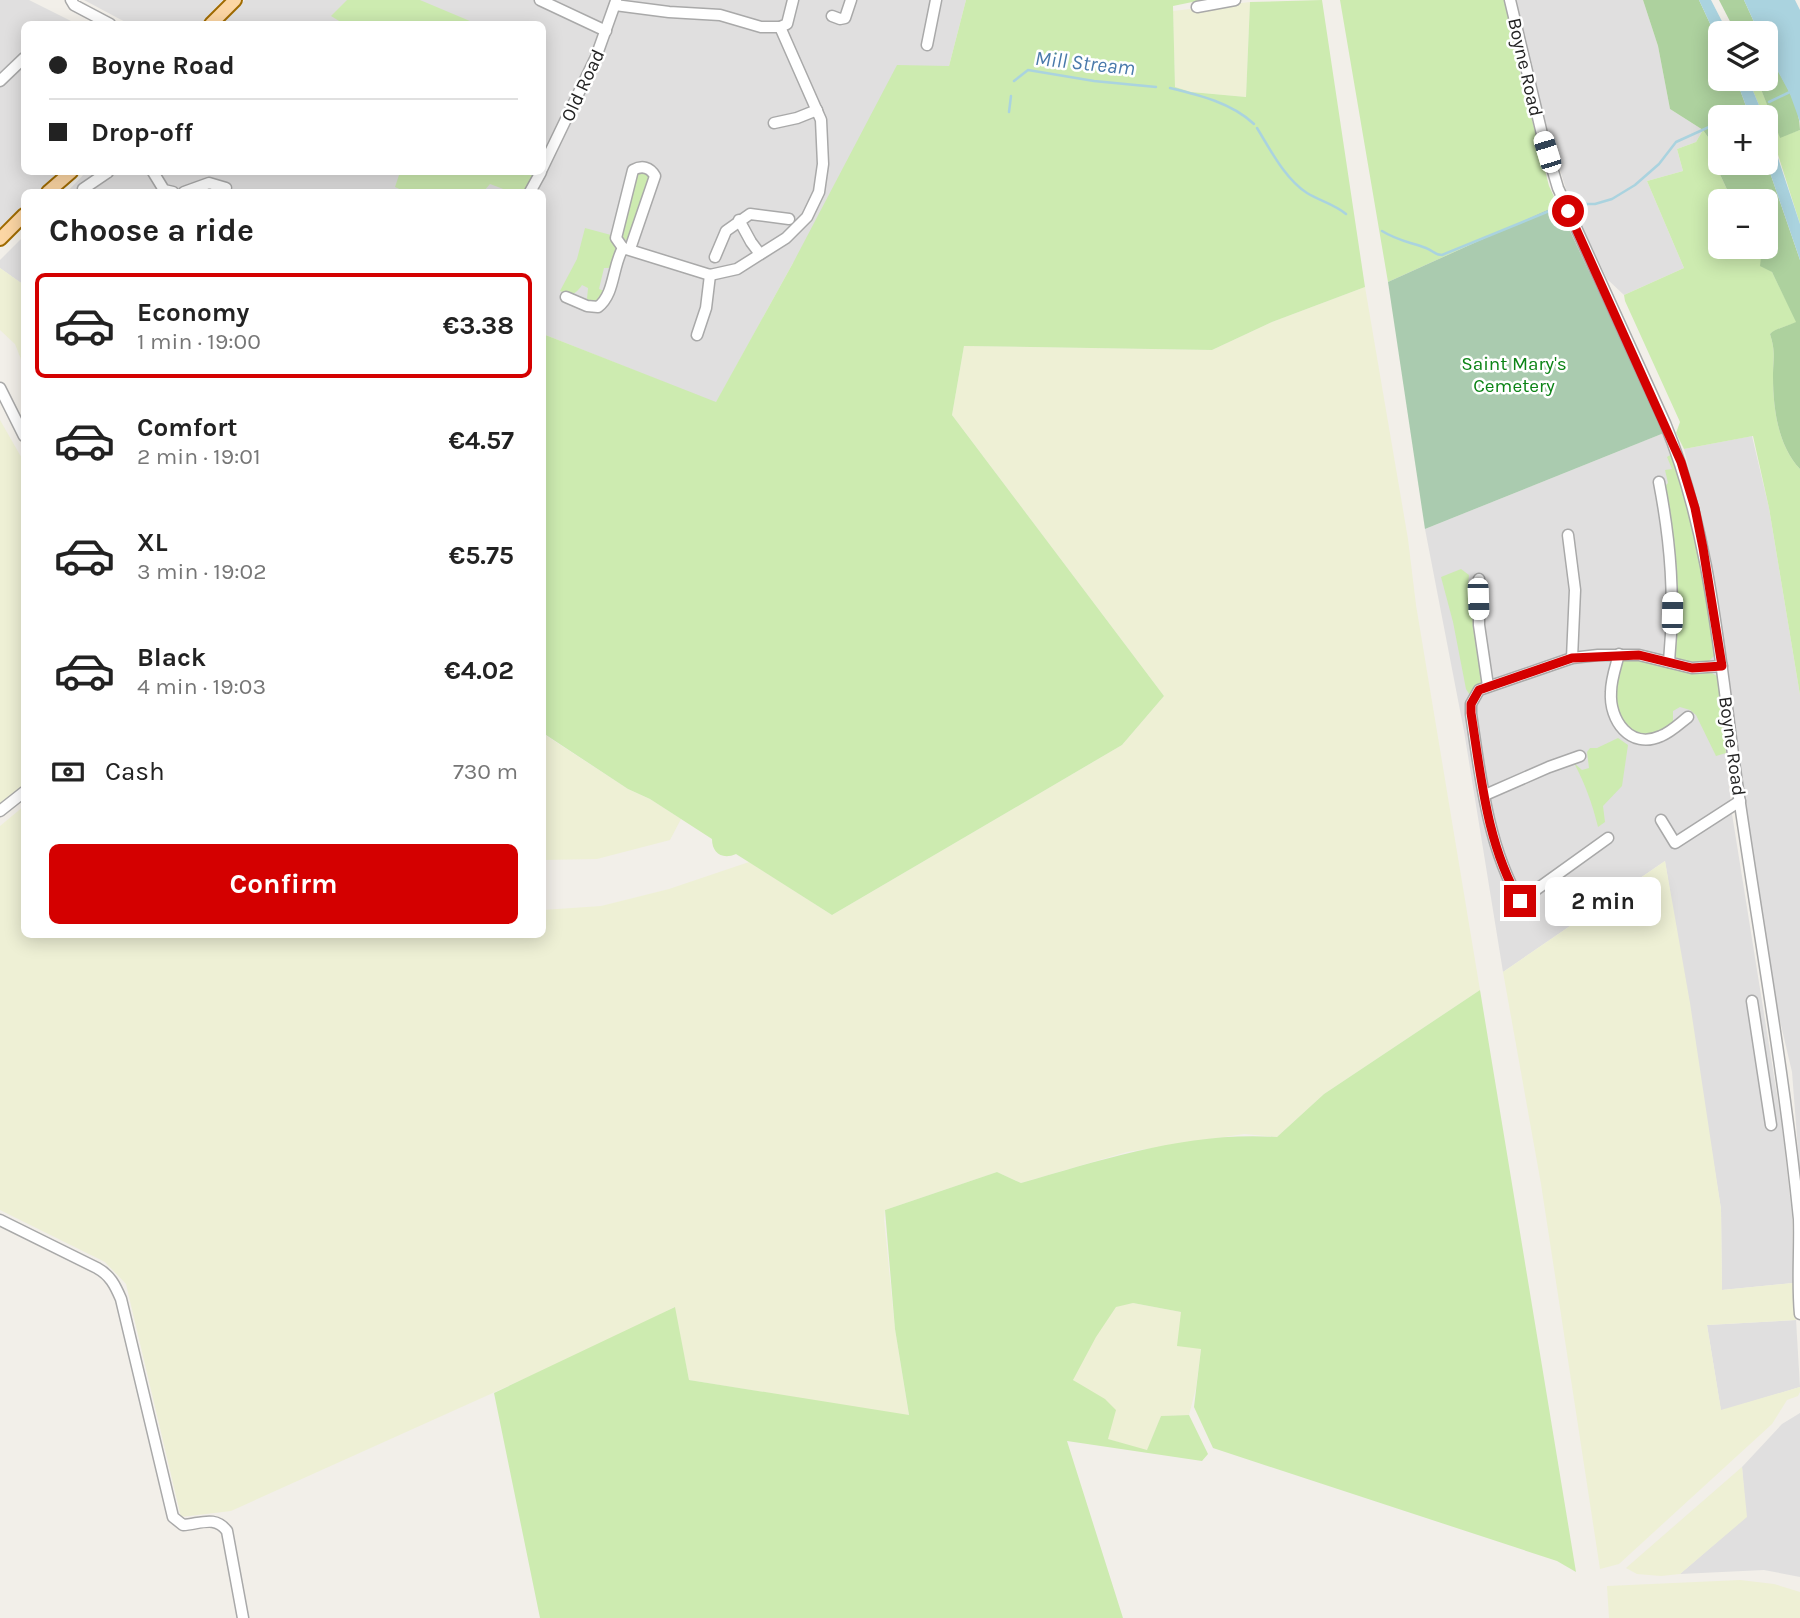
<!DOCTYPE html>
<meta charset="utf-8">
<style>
:root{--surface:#fff;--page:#f6f6f6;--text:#222;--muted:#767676;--line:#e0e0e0;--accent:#d40000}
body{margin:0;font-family:Karla,sans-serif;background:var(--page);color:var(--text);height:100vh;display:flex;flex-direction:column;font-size:26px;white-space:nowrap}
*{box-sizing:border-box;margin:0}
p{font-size:23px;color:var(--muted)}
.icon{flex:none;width:38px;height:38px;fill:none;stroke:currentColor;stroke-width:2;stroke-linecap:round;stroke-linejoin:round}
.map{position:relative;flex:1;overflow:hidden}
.details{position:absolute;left:21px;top:189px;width:525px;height:749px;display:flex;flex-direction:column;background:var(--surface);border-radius:10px;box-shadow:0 4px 18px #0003}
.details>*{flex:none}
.banner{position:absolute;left:21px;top:21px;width:525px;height:154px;border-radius:10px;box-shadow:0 4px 18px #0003;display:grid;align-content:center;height:154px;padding:0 28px;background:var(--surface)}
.fabs{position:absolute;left:1708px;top:21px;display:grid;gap:14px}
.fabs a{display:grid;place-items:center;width:70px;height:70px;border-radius:10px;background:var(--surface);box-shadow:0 4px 18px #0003;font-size:35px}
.end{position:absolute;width:32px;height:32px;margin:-16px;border:9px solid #d40000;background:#fff;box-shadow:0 0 0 4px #fff}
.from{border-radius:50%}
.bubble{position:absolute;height:49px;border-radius:10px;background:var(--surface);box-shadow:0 4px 18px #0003;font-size:23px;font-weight:700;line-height:49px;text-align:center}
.car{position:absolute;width:21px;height:42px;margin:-21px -10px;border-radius:9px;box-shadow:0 0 5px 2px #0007;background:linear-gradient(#fff 24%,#345 0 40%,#fff 0 76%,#345 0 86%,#fff 0)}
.banner b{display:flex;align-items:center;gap:24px;height:66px;font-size:26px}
.banner b+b{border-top:2px solid var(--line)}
.banner i{width:18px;height:18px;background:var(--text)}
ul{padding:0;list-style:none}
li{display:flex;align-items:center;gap:21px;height:105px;margin:0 14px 10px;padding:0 14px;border:4px solid transparent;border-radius:10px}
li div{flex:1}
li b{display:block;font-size:26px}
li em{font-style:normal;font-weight:700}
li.selected{border-color:var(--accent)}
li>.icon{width:63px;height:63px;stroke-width:1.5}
h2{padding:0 28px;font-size:32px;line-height:84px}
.pay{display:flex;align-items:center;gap:18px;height:77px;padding:0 28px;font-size:26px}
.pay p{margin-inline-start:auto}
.primary-button{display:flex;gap:14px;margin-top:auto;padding:14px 28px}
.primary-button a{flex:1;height:80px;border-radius:10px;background:var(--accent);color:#fff;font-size:28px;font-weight:700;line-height:80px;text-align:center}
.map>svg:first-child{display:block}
.residential{fill:#e0dfdf}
.farmland{fill:#eef0d5}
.grass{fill:#cdebb0}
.forest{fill:#add19e}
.cemetery{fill:#aacbaf}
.water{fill:#aad3df}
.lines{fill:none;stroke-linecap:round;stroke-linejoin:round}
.stream{stroke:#aad3df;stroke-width:2.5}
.minor-casing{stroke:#a9a9a9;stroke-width:13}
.major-casing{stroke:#a06b00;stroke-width:16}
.minor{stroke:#fff;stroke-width:10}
.major{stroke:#fcd6a4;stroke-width:12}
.route{stroke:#d40000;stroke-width:9}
.labels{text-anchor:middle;stroke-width:5;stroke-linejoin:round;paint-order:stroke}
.street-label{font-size:19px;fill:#222;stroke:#fff}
.park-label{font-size:19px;fill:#0c8416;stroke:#fff}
.water-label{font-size:21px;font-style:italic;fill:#4a7aab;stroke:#fff}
</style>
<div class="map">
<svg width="1800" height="1618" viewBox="0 0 1800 1618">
<rect width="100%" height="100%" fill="#f2efe9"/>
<g class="residential">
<path d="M 0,0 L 29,0 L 77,24 L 24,24 L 24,53 L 0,76 Z"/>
<path d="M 84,0 L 223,0 L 200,24 L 129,24 Z"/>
<path d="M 245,0 L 610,0 L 595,46 L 543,156 L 542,24 L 221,24 Z"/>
<path d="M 621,0 L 966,0 L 949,66 L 793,263 L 716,403 L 543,334 L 542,192 L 536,192 L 597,68 Z"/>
<path d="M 1515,0 L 1643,0 L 1658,46 L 1670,109 L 1703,130 L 1696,142 L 1677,149 L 1683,171 L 1647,181 L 1684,268 L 1624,295 L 1607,279 L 1569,199 L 1541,108 Z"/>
<path d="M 24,63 L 24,172 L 64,172 L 41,192 L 24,192 L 24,208 L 0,232 L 0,87 Z"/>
<path d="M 86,172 L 535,172 L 524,192 L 67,192 Z"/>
<path d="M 24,236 L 24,285 L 0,268 L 0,260 Z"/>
<path d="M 1664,433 L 1677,464 L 1709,597 L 1732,814 L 1782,1126 L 1792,1215 L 1793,1283 L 1722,1290 L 1721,1209 L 1665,861 L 1503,972 L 1464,731 L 1425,529 Z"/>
<path d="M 1752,436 L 1769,508 L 1800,695 L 1800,1176 L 1792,1072 L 1769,974 L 1711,558 L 1684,449 Z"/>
<path d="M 1796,1320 L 1800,1387 L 1721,1411 L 1707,1325 Z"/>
<path d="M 1800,1413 L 1800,1577 L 1764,1570 L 1680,1574 L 1746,1517 L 1742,1467 L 1782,1424 Z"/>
</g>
<g class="farmland">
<path d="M 1250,2 L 1246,97 L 1191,92 L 1175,87 L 1173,11 Z"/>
<path d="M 0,268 L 24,285 L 24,367 L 15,344 L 0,330 Z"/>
<path d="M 1365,287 L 1408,539 L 1416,605 L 1480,990 L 1324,1094 L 1277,1137 L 1244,1134 L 1127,1152 L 1021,1183 L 997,1172 L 885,1210 L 884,1219 L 895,1329 L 909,1416 L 689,1380 L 674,1307 L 630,1331 L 231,1511 L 181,1517 L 126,1284 L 105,1262 L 0,1210 L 0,826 L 24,806 L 24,934 L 542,934 L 543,910 L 601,906 L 669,889 L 749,862 L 832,915 L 1122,745 L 1164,696 L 952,415 L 964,346 L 1212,350 L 1272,322 Z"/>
<path d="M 0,420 L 24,462 L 24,785 L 0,804 Z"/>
<path d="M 542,733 L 628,789 L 650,799 L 681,819 L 670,840 L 597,859 L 543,860 Z"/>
<path d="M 1665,861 L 1690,1003 L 1721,1209 L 1722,1290 L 1793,1283 L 1796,1320 L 1707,1325 L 1721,1410 L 1800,1387 L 1800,1392 L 1798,1396 L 1787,1400 L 1772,1424 L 1619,1564 L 1600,1569 L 1541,1184 L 1503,972 Z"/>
<path d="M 1133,1303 L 1181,1312 L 1201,1349 L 1196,1388 L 1189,1415 L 1161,1416 L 1147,1451 L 1108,1439 L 1073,1379 L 1096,1335 L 1116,1306 Z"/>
<path d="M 1742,1467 L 1747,1517 L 1680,1574 L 1661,1576 L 1637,1574 L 1626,1568 Z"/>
<path d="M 1740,1580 L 1774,1584 L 1800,1592 L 1800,1618 L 1609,1618 L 1607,1586 Z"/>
</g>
<g class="grass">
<path d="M 347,0 L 420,0 L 477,24 L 344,24 L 331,16 Z"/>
<path d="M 966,0 L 1202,0 L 1173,6 L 1175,87 L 1191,92 L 1246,97 L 1250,2 L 1322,0 L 1365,287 L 1272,322 L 1212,350 L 964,346 L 952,415 L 1164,696 L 1122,745 L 832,915 L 736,854 C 722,860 712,853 712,839 L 650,799 L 628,789 L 543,733 L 543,334 L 716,402 L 793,263 L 897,65 L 949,66 Z"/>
<path d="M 1340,0 L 1505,0 L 1519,68 L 1549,186 L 1558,205 L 1388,282 Z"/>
<path d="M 1748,79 L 1757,79 L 1780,137 L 1800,130 L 1800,224 L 1766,117 L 1764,117 Z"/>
<path d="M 1703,130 L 1710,140 L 1710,153 L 1731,198 L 1729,201 L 1720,201 L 1720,247 L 1756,247 L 1761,257 L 1772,272 L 1797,322 C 1789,326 1776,328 1770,334 C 1776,353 1773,358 1773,377 C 1773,408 1778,446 1800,469 L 1800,695 L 1769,508 L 1753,436 L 1684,449 L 1676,433 L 1680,422 L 1625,301 L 1624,295 L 1684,268 L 1647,181 L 1683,171 L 1677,149 L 1696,142 Z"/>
<path d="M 645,171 L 650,175 L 629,239 L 625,240 L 621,237 L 621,232 L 637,174 Z"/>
<path d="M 400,172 L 535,172 L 524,192 L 511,192 L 490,184 L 483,192 L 406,192 L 395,187 Z"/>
<path d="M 585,228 L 611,235 L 616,246 L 610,268 L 604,268 L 599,289 L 607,292 L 598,304 L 587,299 L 588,288 L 582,285 C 575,295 572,296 560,291 L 577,259 Z"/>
<path d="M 1672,454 L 1692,509 L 1709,597 L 1715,655 L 1707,663 L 1690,664 L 1678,660 L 1676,657 L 1677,591 L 1671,531 L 1664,487 L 1668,483 L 1665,470 L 1672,469 L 1667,457 Z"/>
<path d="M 1461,569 L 1469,575 L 1468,584 L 1474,590 L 1477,646 L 1485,685 L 1471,697 L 1466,689 L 1453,622 L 1441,577 Z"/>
<path d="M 1627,659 L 1653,662 L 1680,670 L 1712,673 L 1718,677 L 1726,753 L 1716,756 L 1696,715 L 1690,710 L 1680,707 L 1673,711 L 1673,724 C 1651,735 1630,744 1619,715 C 1617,708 1614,701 1614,694 C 1614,684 1619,672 1622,662 Z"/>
<path d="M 1618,738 L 1628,745 L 1622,786 L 1603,806 L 1605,822 L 1598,827 C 1592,803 1586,786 1574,763 L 1582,770 L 1589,768 L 1587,752 L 1590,748 L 1597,748 Z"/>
<path d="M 1480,990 L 1576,1572 L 1557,1561 L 1213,1448 L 1194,1407 L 1201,1349 L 1177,1346 L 1181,1312 L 1133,1303 L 1116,1307 L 1096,1337 L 1073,1380 L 1105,1399 L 1116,1410 L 1108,1439 L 1147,1450 L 1161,1416 L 1189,1415 L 1208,1454 L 1202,1461 L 1067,1441 L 1123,1618 L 540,1618 L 494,1393 L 675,1307 L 689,1380 L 909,1415 L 895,1329 L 885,1210 L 997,1172 L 1021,1183 C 1104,1159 1190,1131 1277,1137 L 1324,1094 Z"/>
</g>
<g class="forest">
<path d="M 1643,0 L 1699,0 L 1720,45 L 1720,79 L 1736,79 L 1750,117 L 1720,117 L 1720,163 L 1766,161 L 1800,260 L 1800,469 C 1778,446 1773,408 1773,377 C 1773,358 1776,353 1770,334 C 1776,328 1788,326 1796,322 L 1772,272 L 1760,266 L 1761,257 L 1756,247 L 1766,247 L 1766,201 L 1729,201 L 1731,198 L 1710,153 L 1710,140 L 1703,130 L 1670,109 L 1658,46 Z"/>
<path d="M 1719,0 L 1744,0 L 1759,33 L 1736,33 Z"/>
<path d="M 1766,49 C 1778,74 1800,101 1800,130 L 1780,138 L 1757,79 L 1766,79 Z"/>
</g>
<path class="cemetery" d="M 1558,205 L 1664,433 L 1425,529 L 1388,282 Z"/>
<g class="water">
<path d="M 1699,0 L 1711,0 L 1727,31 L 1728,33 L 1720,33 L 1720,45 Z"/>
<path d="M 1744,0 L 1795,0 L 1800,10 L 1800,122 L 1790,94 L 1766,49 L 1766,33 L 1759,33 Z"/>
<path d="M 1736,79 L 1748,79 L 1764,117 L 1750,117 Z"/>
<path d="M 1766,122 L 1800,224 L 1800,260 L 1766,161 Z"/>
</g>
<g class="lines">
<g class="stream">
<path d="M 1014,81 L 1028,70 L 1094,81 L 1156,87"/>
<path d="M 1170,88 C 1199,95 1232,103 1254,124"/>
<path d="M 1769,102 L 1792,91"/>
<path d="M 1009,112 L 1011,96"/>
<path d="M 1732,117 L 1744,112"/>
<path d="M 1257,128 C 1270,149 1285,179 1307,193 C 1320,201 1334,204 1346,214"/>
<path d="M 1574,204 L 1595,204 L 1612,199 L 1635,185 L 1659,164 L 1676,142 L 1720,122"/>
<path d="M 1382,231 C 1398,241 1410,242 1426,248 C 1434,251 1434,255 1442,255 L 1559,207"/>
</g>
<g class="minor-casing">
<g id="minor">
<path d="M 71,0 L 74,5 L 110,24"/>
<path d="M 540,0 L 606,31"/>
<path d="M 1510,0 L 1542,134 L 1558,188 L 1665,423 C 1710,533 1719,652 1735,769 C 1756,919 1784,1068 1799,1219 C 1800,1250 1797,1283 1800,1314"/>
<path d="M 615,5 L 669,12 L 720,15 L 761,27 L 780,27 L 787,24 L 793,0"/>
<path d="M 1197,7 L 1235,0"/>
<path d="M 832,16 L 840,19 L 845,18 L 851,0"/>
<path d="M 927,45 L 936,0"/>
<path d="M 0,81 L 24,58"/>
<path d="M 774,123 L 797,118 L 817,110"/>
<path d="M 542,169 L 596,57 L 616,1"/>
<path d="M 153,172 L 164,190 L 173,192"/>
<path d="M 83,189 L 108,172"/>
<path d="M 184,192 L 209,183 L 226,188"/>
<path d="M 530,192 L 541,172"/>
<path d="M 739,220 L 751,242 L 760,254"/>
<path d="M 623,248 L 616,238 L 633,170 C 642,165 650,167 655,176 L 630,249"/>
<path d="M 715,257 L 726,231 L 750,214 L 789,219"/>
<path d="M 566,297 L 587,306 L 598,307 C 615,294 612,267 623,248 L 710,275 L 737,269 L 786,238 L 807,217 L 819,192 L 823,164 L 821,120 L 780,27"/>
<path d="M 697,335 L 706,308 L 710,275"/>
<path d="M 0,388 L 24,436"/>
<path d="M 1659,482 C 1671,544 1675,599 1669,662"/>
<path d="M 1568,535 L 1575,590 L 1572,658"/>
<path d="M 1479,579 L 1479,625 L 1488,686"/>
<path d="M 1619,654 C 1616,666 1611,679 1611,692 C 1609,720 1630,750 1661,736 C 1671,732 1679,724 1688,717"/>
<path d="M 1485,795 L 1549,767 L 1580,756"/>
<path d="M 0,811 L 24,792"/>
<path d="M 1661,820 L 1675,843 L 1740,801"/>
<path d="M 1520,901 C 1488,848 1480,774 1471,714 L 1471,704 L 1479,690 L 1572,658 L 1598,655 L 1639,655 L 1692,668 L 1722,666"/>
<path d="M 1512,907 L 1608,838"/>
<path d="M 1752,1001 L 1771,1125"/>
<path d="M 0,1220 L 97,1268 C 110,1275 115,1285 121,1299 L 173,1517 L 183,1525 C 200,1524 215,1515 227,1531 L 243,1618"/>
</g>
</g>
<g class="major-casing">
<g id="major">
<path d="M 211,24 L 235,0"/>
<path d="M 48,192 L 71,172"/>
<path d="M 0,239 L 24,215"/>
</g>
</g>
<use href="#minor" class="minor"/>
<use href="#major" class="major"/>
</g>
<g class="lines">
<path class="route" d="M 1520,901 C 1487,846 1481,776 1471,713 L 1471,704 L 1479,690 L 1572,658 L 1639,655 L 1692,668 L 1722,666 L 1703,548 L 1695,508 L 1681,462 L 1568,211"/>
</g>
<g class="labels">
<g class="street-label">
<text transform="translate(1526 67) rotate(77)" y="7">Boyne Road</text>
<text transform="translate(582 85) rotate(-65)" y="7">Old Road</text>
<text transform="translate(1733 746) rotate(82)" y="7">Boyne Road</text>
</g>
<g class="park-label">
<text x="1514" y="370">Saint Mary's<tspan x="1514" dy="22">Cemetery</tspan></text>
</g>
<g class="water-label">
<text transform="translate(1085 63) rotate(6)" y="7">Mill Stream</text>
</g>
</g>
</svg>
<div class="fabs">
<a><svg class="icon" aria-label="layers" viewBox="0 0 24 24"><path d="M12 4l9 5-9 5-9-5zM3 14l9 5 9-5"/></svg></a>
<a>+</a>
<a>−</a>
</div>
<i class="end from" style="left:1568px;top:211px"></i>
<i class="end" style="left:1520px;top:901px"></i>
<div class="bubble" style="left:1545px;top:877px;width:116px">2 min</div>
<i class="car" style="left:1547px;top:152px;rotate:343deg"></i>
<i class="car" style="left:1478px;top:599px;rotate:178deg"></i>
<i class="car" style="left:1672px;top:613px;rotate:1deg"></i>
<div class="banner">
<b><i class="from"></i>Boyne Road</b>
<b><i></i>Drop-off</b>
</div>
<section class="details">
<h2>Choose a ride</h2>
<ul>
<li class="selected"><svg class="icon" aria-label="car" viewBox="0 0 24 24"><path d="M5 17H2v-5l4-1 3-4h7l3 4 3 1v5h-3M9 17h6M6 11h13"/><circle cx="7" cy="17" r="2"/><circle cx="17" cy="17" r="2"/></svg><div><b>Economy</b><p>1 min · 19:00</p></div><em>€3.38</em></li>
<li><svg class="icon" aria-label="car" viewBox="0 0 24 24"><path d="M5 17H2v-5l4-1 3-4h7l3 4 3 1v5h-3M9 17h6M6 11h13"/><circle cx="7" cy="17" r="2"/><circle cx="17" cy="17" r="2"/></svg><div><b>Comfort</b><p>2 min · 19:01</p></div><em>€4.57</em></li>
<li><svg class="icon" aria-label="car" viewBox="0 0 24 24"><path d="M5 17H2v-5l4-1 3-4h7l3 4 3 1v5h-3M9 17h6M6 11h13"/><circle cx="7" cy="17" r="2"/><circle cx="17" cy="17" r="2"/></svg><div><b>XL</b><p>3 min · 19:02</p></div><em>€5.75</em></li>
<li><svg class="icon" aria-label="car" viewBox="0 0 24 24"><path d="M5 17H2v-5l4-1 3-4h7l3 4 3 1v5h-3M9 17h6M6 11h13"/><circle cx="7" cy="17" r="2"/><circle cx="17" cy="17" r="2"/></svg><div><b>Black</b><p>4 min · 19:03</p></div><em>€4.02</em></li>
</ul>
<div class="pay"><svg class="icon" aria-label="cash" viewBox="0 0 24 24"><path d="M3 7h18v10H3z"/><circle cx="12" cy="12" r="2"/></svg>Cash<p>730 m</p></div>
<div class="primary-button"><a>Confirm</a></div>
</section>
</div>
